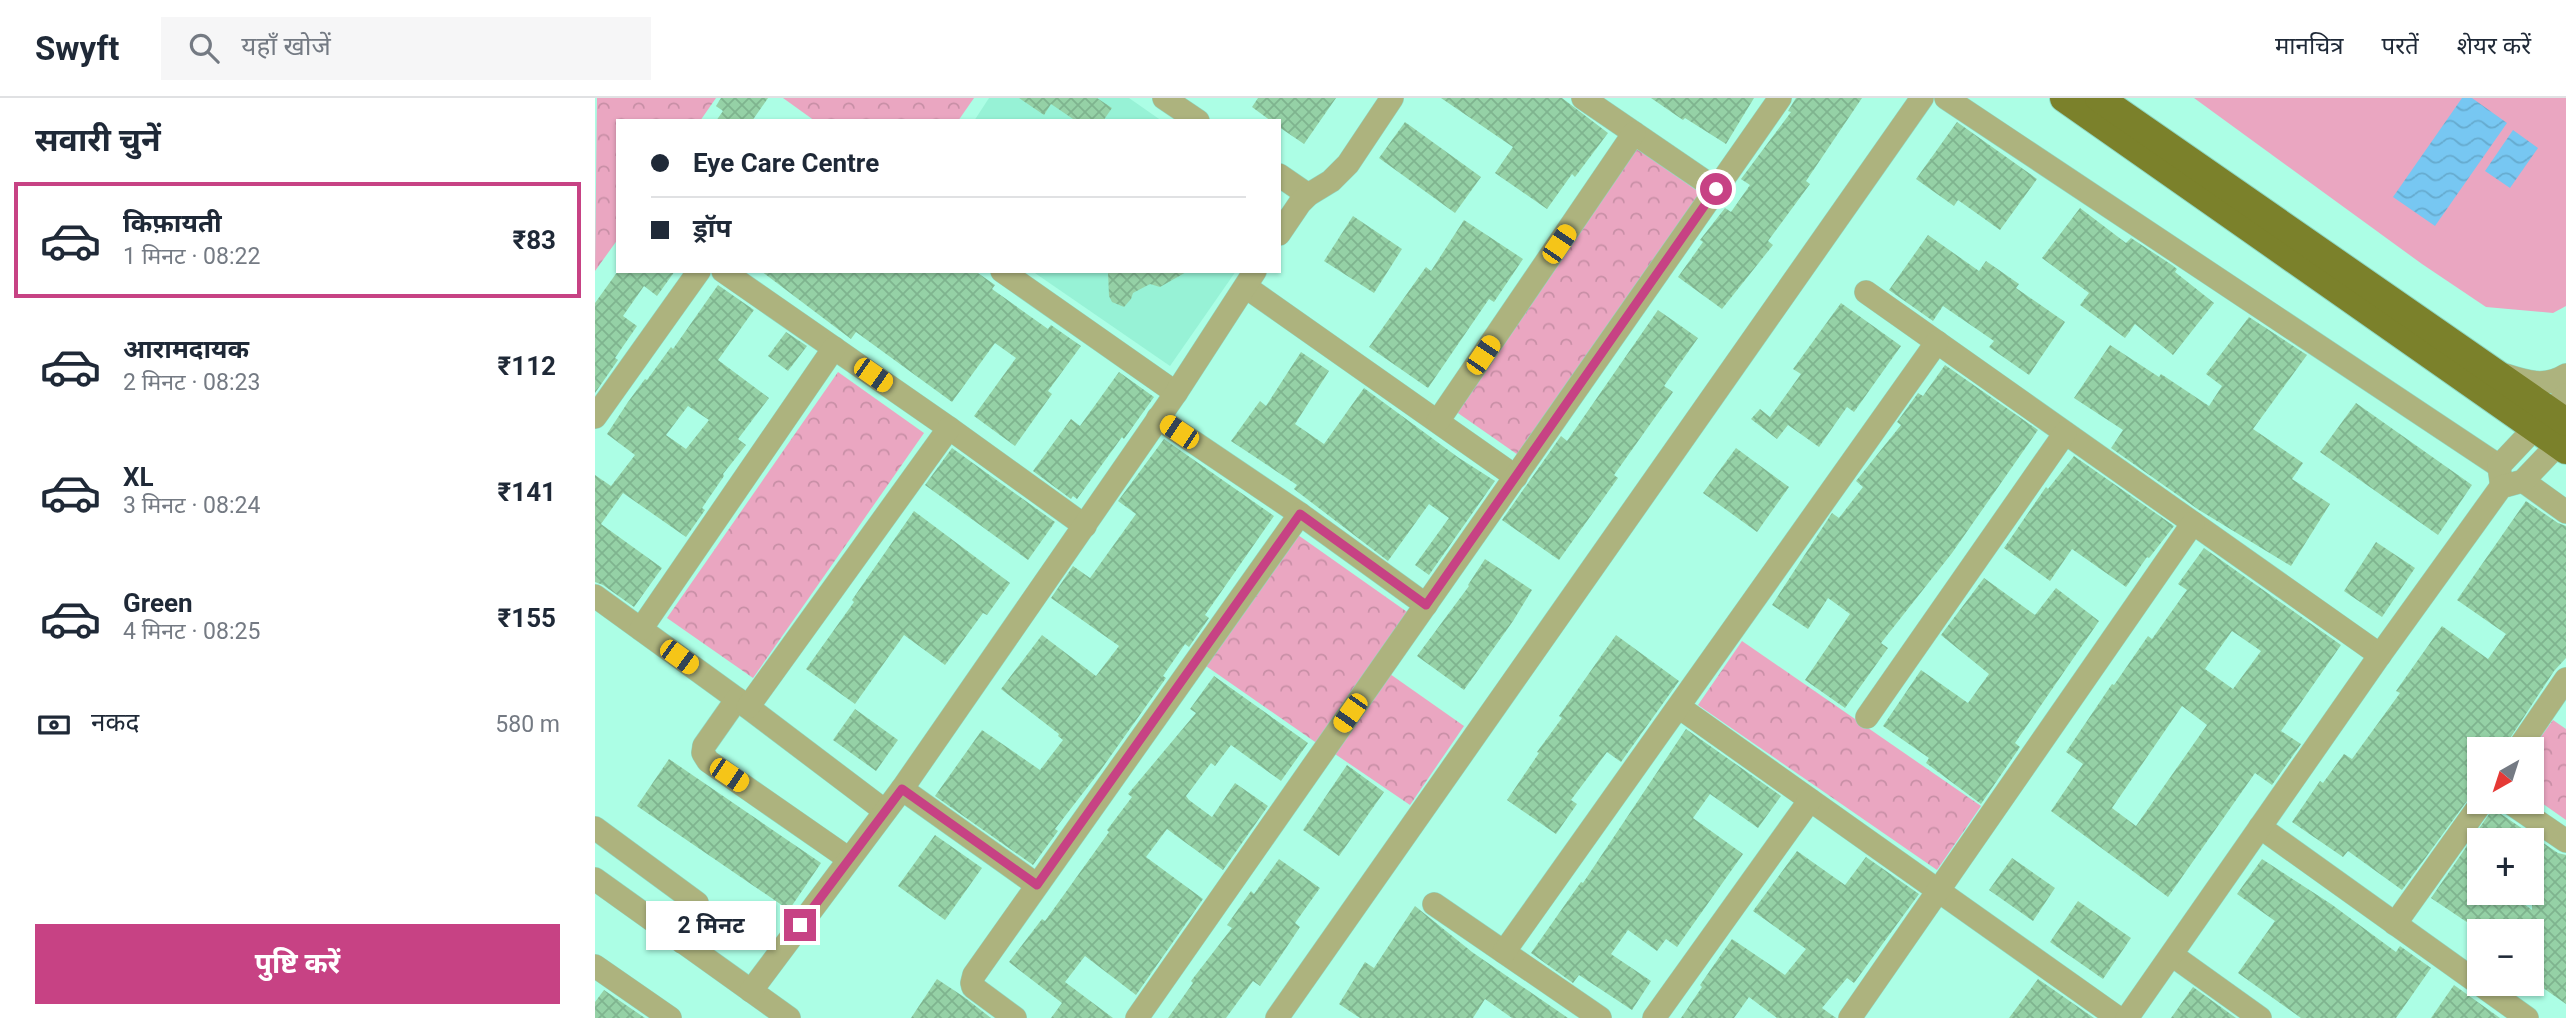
<!DOCTYPE html>
<html lang="hi">
<meta charset="utf-8">
<style>
:root{--surface:#fff;--page:#f6f6f7;--text:#1f2937;--muted:#747a83;--line:#e0e1e3;--accent:#c74284}
body{margin:0;font-family:Roboto,"Noto Sans Devanagari",sans-serif;background:var(--page);color:var(--text);height:100vh;display:flex;flex-direction:column;font-size:26px;white-space:nowrap}
*{box-sizing:border-box;margin:0}
p{font-size:23px;color:var(--muted)}
.icon{flex:none;width:38px;height:38px;fill:none;stroke:currentColor;stroke-width:2;stroke-linecap:round;stroke-linejoin:round}
.map{position:relative;flex:1;overflow:hidden}
.drawer{display:flex;flex-direction:column;background:var(--surface);width:595px}
.drawer>*{flex:none}
.guide{position:absolute;left:21px;top:21px;width:665px;height:154px;border-radius:0px;box-shadow:0 2px 5px #0004;display:grid;align-content:center;height:154px;padding:0 35px;background:var(--surface)}
.needle{width:46px;rotate:219deg}
.controls{position:absolute;left:1872px;top:639px;display:grid;gap:14px}
.controls a{display:grid;place-items:center;width:77px;height:77px;border-radius:0px;background:var(--surface);box-shadow:0 2px 5px #0004;font-size:35px}
.end{position:absolute;width:32px;height:32px;margin:-16px;border:9px solid #c74284;background:#fff;box-shadow:0 0 0 4px #fff}
.from{border-radius:50%}
.bubble{position:absolute;height:49px;border-radius:0px;background:var(--surface);box-shadow:0 2px 5px #0004;font-size:23px;font-weight:700;line-height:49px;text-align:center}
.car{position:absolute;width:21px;height:42px;margin:-21px -10px;border-radius:9px;box-shadow:0 0 5px 2px #0007;background:linear-gradient(#f5c518 24%,#345 0 40%,#f5c518 0 76%,#345 0 86%,#f5c518 0)}
.guide b{display:flex;align-items:center;gap:24px;height:66px;font-size:26px}
.guide b+b{border-top:2px solid var(--line)}
.guide i{width:18px;height:18px;background:var(--text)}
ul{padding:0;list-style:none}
li{display:flex;align-items:center;gap:21px;height:116px;margin:0 14px 10px;padding:0 21px;border:4px solid transparent;border-radius:0px}
li div{flex:1}
li b{display:block;font-size:26px}
li em{font-style:normal;font-weight:700}
li.selected{border-color:var(--accent)}
li>.icon{width:63px;height:63px;stroke-width:1.5}
h2{padding:0 35px;font-size:32px;line-height:84px}
.pay{display:flex;align-items:center;gap:18px;height:77px;padding:0 35px;font-size:26px}
.pay p{margin-inline-start:auto}
.cta{display:flex;gap:14px;margin-top:auto;padding:14px 35px}
.cta a{flex:1;height:80px;border-radius:0px;background:var(--accent);color:#fff;font-size:28px;font-weight:700;line-height:80px;text-align:center}
header{display:flex;align-items:center;gap:42px;box-sizing:border-box;height:98px;padding:0 35px;background:var(--surface);border-bottom:2px solid var(--line)}
header strong{font-size:33px}
nav{display:flex;gap:38px;margin-inline-start:auto;font-size:24px}
.search{width:490px;height:63px;background:var(--page);display:flex;align-items:center;gap:18px;box-sizing:border-box;padding:0 24px;border-radius:0px;color:var(--muted);font-size:26px}
main{display:flex;flex:1;min-height:0}
.map>svg:first-child{display:block}
.built{fill:#97f2d6}
.green{fill:#eaa6c1}
.park{fill:url(#park-crowns)}
.water{fill:url(#water-waves)}
.building{fill:url(#building-cross-hatch);fill-rule:evenodd}
.lines{fill:none;stroke-linecap:round;stroke-linejoin:round}
.minor-casing{stroke:#8fd9c3;stroke-width:24}
.major-casing{stroke:#8fd9c3;stroke-width:30}
.minor{stroke:#adb37e;stroke-width:23}
.major{stroke:#7b812b;stroke-width:28}
.route{stroke:#c74284;stroke-width:9}
</style>
<header>
<strong>Swyft</strong>
<div class="search"><svg class="icon" aria-label="search" viewBox="0 0 24 24"><circle cx="10" cy="10" r="6"/><path d="M15 15l6 6"/></svg>यहाँ खोजें</div>
<nav><a>मानचित्र</a><a>परतें</a><a>शेयर करें</a></nav>
</header>
<main>
<section class="drawer">
<h2>सवारी चुनें</h2>
<ul>
<li class="selected"><svg class="icon" aria-label="car" viewBox="0 0 24 24"><path d="M5 17H2v-5l4-1 3-4h7l3 4 3 1v5h-3M9 17h6M6 11h13"/><circle cx="7" cy="17" r="2"/><circle cx="17" cy="17" r="2"/></svg><div><b>किफ़ायती</b><p>1 मिनट · 08:22</p></div><em>₹83</em></li>
<li><svg class="icon" aria-label="car" viewBox="0 0 24 24"><path d="M5 17H2v-5l4-1 3-4h7l3 4 3 1v5h-3M9 17h6M6 11h13"/><circle cx="7" cy="17" r="2"/><circle cx="17" cy="17" r="2"/></svg><div><b>आरामदायक</b><p>2 मिनट · 08:23</p></div><em>₹112</em></li>
<li><svg class="icon" aria-label="car" viewBox="0 0 24 24"><path d="M5 17H2v-5l4-1 3-4h7l3 4 3 1v5h-3M9 17h6M6 11h13"/><circle cx="7" cy="17" r="2"/><circle cx="17" cy="17" r="2"/></svg><div><b>XL</b><p>3 मिनट · 08:24</p></div><em>₹141</em></li>
<li><svg class="icon" aria-label="car" viewBox="0 0 24 24"><path d="M5 17H2v-5l4-1 3-4h7l3 4 3 1v5h-3M9 17h6M6 11h13"/><circle cx="7" cy="17" r="2"/><circle cx="17" cy="17" r="2"/></svg><div><b>Green</b><p>4 मिनट · 08:25</p></div><em>₹155</em></li>
</ul>
<div class="pay"><svg class="icon" aria-label="cash" viewBox="0 0 24 24"><path d="M3 7h18v10H3z"/><circle cx="12" cy="12" r="2"/></svg>नकद<p>580 m</p></div>
<div class="cta"><a>पुष्टि करें</a></div>
</section>
<div class="map">
<svg width="1971" height="920" viewBox="0 0 1971 920">
<defs>
<pattern id="park-crowns" width="20" height="18" patternUnits="userSpaceOnUse" patternTransform="scale(1.75)"><rect width="20" height="18" fill="#eaa6c1"/><path d="M2 6a3 3 0 1 1 6 0M12 15a3 3 0 1 1 6 0" fill="none" stroke="#c88fa6"/></pattern>
<pattern id="water-waves" width="16" height="10" patternUnits="userSpaceOnUse" patternTransform="scale(1.75)"><rect width="16" height="10" fill="#77c7f2"/><path d="M0 5q4-4 8 0t8 0" fill="none" stroke="#66abcf"/></pattern>
<pattern id="building-cross-hatch" width="8" height="8" patternUnits="userSpaceOnUse" patternTransform="scale(1.75)"><rect width="8" height="8" fill="#95d1a6"/><path d="M0 0l8 8M0 8l8-8" fill="none" stroke="#7fb48f"/></pattern>
</defs>
<rect width="100%" height="100%" fill="#acfee5"/>
<g class="built">
<path d="M 394,0 L 534,0 L 567,23 L 379,23 Z"/>
<path d="M 437,173 L 641,173 L 575,268 Z"/>
</g>
<path class="green" d="M 1599,0 L 1971,0 L 1971,208 L 1958,215 L 1891,209 L 1827,166 Z"/>
<g class="park">
<path d="M 2,0 L 121,0 L 105,23 L 23,23 L 23,141 L 0,173 Z"/>
<path d="M 188,0 L 379,0 L 363,23 L 220,23 Z"/>
<path d="M 1042,51 L 1107,96 L 926,359 L 860,313 Z"/>
<path d="M 243,274 L 329,335 L 158,580 L 72,520 Z"/>
<path d="M 703,437 L 815,516 L 723,646 L 611,568 Z"/>
<path d="M 1147,543 L 1386,708 L 1342,772 L 1103,607 Z"/>
<path d="M 795,576 L 869,628 L 815,707 L 740,656 Z"/>
<path d="M 1958,622 L 1971,631 L 1971,722 L 1937,698 L 1937,651 Z"/>
</g>
<g class="water">
<path d="M 1867,0 L 1877,0 L 1912,25 L 1840,128 L 1798,99 Z"/>
<path d="M 1918,32 L 1943,50 L 1915,90 L 1890,73 Z"/>
</g>
<g class="building">
<path d="M 126,0 L 173,0 L 157,23 L 121,23 L 128,13 L 121,8 Z"/>
<path d="M 424,0 L 502,0 L 517,10 L 508,23 L 481,23 L 456,6 L 449,17 Z"/>
<path d="M 663,0 L 741,0 L 709,46 L 684,29 L 684,23 L 676,23 L 657,9 Z"/>
<path d="M 846,0 L 967,0 L 1013,35 L 980,79 L 977,76 L 952,111 L 900,75 L 918,49 Z"/>
<path d="M 1056,0 L 1159,0 L 1131,46 L 1090,20 L 1088,22 Z"/>
<path d="M 1201,0 L 1267,0 L 1211,83 L 1215,86 L 1173,143 L 1178,147 L 1127,211 L 1083,179 L 1108,144 L 1105,142 L 1130,110 L 1136,114 L 1155,87 L 1146,81 L 1196,14 L 1193,13 Z"/>
<path d="M 810,24 L 886,79 L 860,115 L 784,60 Z"/>
<path d="M 1362,24 L 1442,81 L 1405,132 L 1363,102 L 1359,108 L 1321,81 Z"/>
<path d="M 1485,110 L 1531,145 L 1536,140 L 1577,167 L 1582,171 L 1580,174 L 1619,205 L 1578,257 L 1540,226 L 1530,240 L 1485,207 L 1494,195 L 1447,160 Z"/>
<path d="M 758,118 L 807,151 L 779,195 L 729,163 Z"/>
<path d="M 869,122 L 928,161 L 899,204 L 894,201 L 833,290 L 774,249 L 831,169 L 836,173 Z"/>
<path d="M 1333,137 L 1384,173 L 1391,163 L 1424,186 L 1421,190 L 1470,224 L 1434,277 L 1394,249 L 1399,243 L 1348,208 L 1338,223 L 1294,192 Z"/>
<path d="M 23,173 L 80,173 L 62,198 L 49,188 L 28,218 L 42,228 L 20,260 L 23,262 L 0,295 L 0,205 Z"/>
<path d="M 166,173 L 380,173 L 400,187 L 397,191 L 453,231 L 456,227 L 486,248 L 453,293 L 457,296 L 420,348 L 379,318 L 421,260 L 400,245 L 357,304 L 261,234 L 256,241 Z"/>
<path d="M 513,173 L 593,173 L 565,189 L 555,186 L 538,195 L 536,201 L 529,209 L 517,204 L 514,198 Z"/>
<path d="M 123,187 L 159,212 L 123,262 L 174,300 L 143,341 L 151,347 L 128,376 L 129,378 L 107,410 L 110,412 L 91,439 L 28,395 L 6,426 L 67,470 L 39,509 L 8,487 L 0,484 L 0,377 L 16,388 L 40,357 L 12,336 L 33,304 L 50,281 L 52,282 L 76,249 L 78,251 ZM 93,308 L 114,322 L 91,351 L 71,337 Z"/>
<path d="M 1246,205 L 1306,248 L 1259,314 L 1252,309 L 1224,349 L 1193,327 L 1182,341 L 1156,321 L 1165,311 L 1175,319 L 1206,276 L 1198,271 Z"/>
<path d="M 1063,212 L 1103,240 L 1069,288 L 1078,294 L 1019,377 L 1023,380 L 964,462 L 907,422 L 966,338 L 972,343 Z"/>
<path d="M 1654,219 L 1712,257 L 1658,331 L 1708,365 L 1697,381 L 1735,406 L 1696,468 L 1604,412 L 1516,350 L 1528,332 L 1479,300 L 1515,247 L 1564,279 L 1566,276 L 1614,308 L 1627,288 L 1611,276 Z"/>
<path d="M 191,234 L 212,248 L 193,273 L 173,258 Z"/>
<path d="M 706,254 L 734,273 L 700,326 L 729,346 L 769,290 L 864,360 L 900,383 L 834,477 L 820,467 L 854,420 L 834,406 L 793,463 L 699,391 L 702,387 L 636,343 L 665,303 L 671,308 Z"/>
<path d="M 1350,267 L 1443,332 L 1357,455 L 1286,545 L 1293,550 L 1250,610 L 1210,582 L 1255,516 L 1233,500 L 1213,531 L 1177,507 L 1237,415 L 1244,420 L 1268,389 L 1261,383 L 1306,327 L 1302,324 L 1323,295 L 1328,298 Z"/>
<path d="M 524,274 L 559,299 L 529,341 L 527,339 L 482,401 L 478,398 L 476,401 L 438,373 L 476,321 L 485,328 Z"/>
<path d="M 1761,305 L 1877,387 L 1843,437 L 1725,354 Z"/>
<path d="M 569,341 L 679,418 L 610,517 L 614,520 L 594,549 L 590,546 L 568,578 L 571,580 L 505,673 L 460,731 L 463,733 L 438,767 L 340,698 L 387,632 L 445,672 L 468,642 L 463,638 L 464,636 L 406,591 L 447,537 L 501,578 L 524,548 L 456,500 L 478,468 L 495,480 L 541,416 L 523,403 Z"/>
<path d="M 357,350 L 460,424 L 433,462 L 330,387 Z"/>
<path d="M 1141,350 L 1194,389 L 1162,434 L 1108,395 Z"/>
<path d="M 1479,358 L 1579,428 L 1554,460 L 1552,459 L 1531,489 L 1477,451 L 1455,483 L 1409,450 L 1451,389 L 1453,391 Z"/>
<path d="M 1931,403 L 1963,425 L 1971,428 L 1971,560 L 1959,573 L 1908,651 L 1885,651 L 1885,685 L 1807,792 L 1753,753 L 1748,759 L 1697,724 L 1725,683 L 1728,685 L 1749,656 L 1757,661 L 1805,595 L 1801,593 L 1847,528 L 1893,561 L 1911,536 L 1862,502 Z"/>
<path d="M 319,413 L 415,485 L 392,517 L 388,515 L 350,567 L 309,537 L 260,606 L 211,571 L 259,504 L 257,502 Z"/>
<path d="M 1781,444 L 1820,470 L 1787,519 L 1749,493 Z"/>
<path d="M 1609,450 L 1746,547 L 1686,633 L 1706,646 L 1677,687 L 1660,675 L 1573,799 L 1456,713 L 1488,666 L 1471,654 L 1517,586 L 1519,587 L 1553,538 L 1557,541 L 1592,492 L 1583,486 ZM 1637,533 L 1666,553 L 1638,591 L 1610,571 ZM 1587,608 L 1612,627 L 1541,728 L 1517,710 Z"/>
<path d="M 890,461 L 937,492 L 918,523 L 869,592 L 822,558 L 874,488 L 873,487 Z"/>
<path d="M 1389,480 L 1440,517 L 1461,490 L 1504,523 L 1420,645 L 1425,649 L 1386,706 L 1331,665 L 1334,660 L 1288,628 L 1326,572 L 1373,605 L 1394,576 L 1346,537 Z"/>
<path d="M 1021,537 L 1084,583 L 1026,664 L 1012,654 L 976,702 L 982,706 L 961,736 L 912,702 L 944,655 L 942,654 L 967,620 L 964,618 Z"/>
<path d="M 619,578 L 713,645 L 686,683 L 636,647 L 620,668 L 616,665 L 591,698 L 594,702 L 617,719 L 640,685 L 673,708 L 628,772 L 572,731 L 551,759 L 608,801 L 541,897 L 490,858 L 470,884 L 518,920 L 456,920 L 467,905 L 414,864 L 447,821 L 450,823 L 514,734 L 512,732 L 537,699 L 533,696 L 601,615 L 595,611 Z"/>
<path d="M 260,611 L 303,642 L 281,673 L 238,642 Z"/>
<path d="M 1091,631 L 1186,698 L 1163,730 L 1115,696 L 1098,720 L 1148,756 L 1082,849 L 1071,841 L 1062,853 L 1033,832 L 1016,856 L 1056,883 L 1037,912 L 984,877 L 978,885 L 936,855 L 986,784 L 988,785 Z"/>
<path d="M 74,661 L 226,765 L 194,812 L 42,708 Z"/>
<path d="M 752,667 L 789,694 L 744,758 L 708,732 Z"/>
<path d="M 1901,706 L 1906,716 L 1963,755 L 1971,757 L 1971,906 L 1937,882 L 1937,833 L 1885,833 L 1836,800 ZM 1885,742 L 1937,742 L 1937,812 L 1913,794 L 1885,794 Z"/>
<path d="M 340,737 L 387,770 L 350,822 L 303,788 Z"/>
<path d="M 1202,753 L 1250,787 L 1271,759 L 1324,796 L 1259,885 L 1252,880 L 1227,910 L 1241,920 L 1182,920 L 1154,899 L 1139,920 L 1086,920 L 1107,889 L 1105,887 L 1137,841 L 1190,877 L 1211,851 L 1158,813 Z"/>
<path d="M 1417,760 L 1460,790 L 1438,823 L 1394,792 Z"/>
<path d="M 684,761 L 725,790 L 700,825 L 705,829 L 681,865 L 665,888 L 658,883 L 631,920 L 573,920 L 598,885 L 596,883 L 637,830 L 632,827 L 656,793 L 659,796 Z"/>
<path d="M 1667,761 L 1736,806 L 1801,854 L 1805,848 L 1836,870 L 1801,920 L 1706,920 L 1643,875 L 1680,823 L 1642,796 Z"/>
<path d="M 1483,803 L 1536,840 L 1508,881 L 1455,844 Z"/>
<path d="M 820,808 L 877,854 L 973,920 L 917,920 L 890,901 L 878,920 L 765,920 L 744,906 L 770,864 L 779,870 Z"/>
<path d="M 342,881 L 369,899 L 396,920 L 316,920 Z"/>
<path d="M 1443,881 L 1499,920 L 1414,920 Z"/>
<path d="M 1859,887 L 1905,920 L 1836,920 Z"/>
<path d="M 1598,889 L 1641,920 L 1576,920 Z"/>
<path d="M 9,892 L 50,920 L 0,920 L 0,904 Z"/>
</g>
<g class="lines">
<g class="minor-casing">
<g id="minor">
<path d="M 569,0 L 603,23"/>
<path d="M 988,0 L 1121,91"/>
<path d="M 1351,0 L 1904,368"/>
<path d="M 684,77 L 713,97"/>
<path d="M 684,136 L 705,105 L 713,97 L 736,83 L 753,66 L 797,0"/>
<path d="M 128,173 L 354,330 L 490,428"/>
<path d="M 407,173 L 581,295"/>
<path d="M 651,189 L 921,379"/>
<path d="M 1271,194 L 1785,557"/>
<path d="M 1910,277 C 1931,284 1951,290 1971,277"/>
<path d="M 0,319 L 104,173"/>
<path d="M 563,320 L 705,416 L 831,507"/>
<path d="M 843,323 L 1039,35"/>
<path d="M 1906,383 L 1904,368 L 1971,297"/>
<path d="M 1928,383 L 1971,414"/>
<path d="M 0,498 L 142,601 L 290,713"/>
<path d="M 46,531 L 239,250"/>
<path d="M 142,601 L 109,648 L 108,655 L 113,663 L 254,761"/>
<path d="M 153,609 L 354,330"/>
<path d="M 1084,609 L 1523,920"/>
<path d="M 1272,619 L 1470,335"/>
<path d="M 1923,651 L 1971,581"/>
<path d="M 307,691 L 442,787"/>
<path d="M 1914,704 L 1971,743"/>
<path d="M 1665,729 L 1932,920"/>
<path d="M 0,730 L 102,805 L 101,814 L 87,844"/>
<path d="M 0,781 L 194,920"/>
<path d="M 839,806 L 1005,920"/>
<path d="M 1800,826 L 1887,704"/>
<path d="M 909,854 L 1342,244"/>
<path d="M 1577,857 L 1665,920"/>
<path d="M 0,868 L 75,920"/>
<path d="M 156,893 L 307,691 L 581,295 L 660,173"/>
<path d="M 420,920 L 378,889 L 377,885 L 379,877 L 705,416"/>
<path d="M 542,920 L 1185,0"/>
<path d="M 682,920 L 1327,0"/>
<path d="M 1059,920 L 1215,702"/>
<path d="M 1255,920 L 1598,425"/>
<path d="M 1532,920 L 1785,557 L 1906,389 L 1928,383 L 1971,338"/>
</g>
</g>
<g class="major-casing">
<g id="major">
<path d="M 1469,0 L 1971,352"/>
<path d="M 1504,0 L 1971,324"/>
</g>
</g>
<use href="#minor" class="minor"/>
<use href="#major" class="major"/>
</g>
<g class="lines">
<path class="route" d="M 205,827 L 307,691 L 442,787 L 705,416 L 831,507 L 1121,91"/>
</g>
</svg>
<div class="controls">
<a><svg class="needle" viewBox="-14 -14 28 28"><path d="M0-13l5 13h-10z" fill="#e53935"/><path d="M0 13l5-13h-10z" fill="#747a83"/></svg></a>
<a>+</a>
<a>−</a>
</div>
<i class="end from" style="left:1121px;top:91px"></i>
<i class="end" style="left:205px;top:827px"></i>
<div class="bubble" style="left:51px;top:803px;width:130px">2 मिनट</div>
<i class="car" style="left:964px;top:146px;rotate:34deg"></i>
<i class="car" style="left:888px;top:257px;rotate:34deg"></i>
<i class="car" style="left:278px;top:277px;rotate:125deg"></i>
<i class="car" style="left:584px;top:334px;rotate:304deg"></i>
<i class="car" style="left:84px;top:559px;rotate:126deg"></i>
<i class="car" style="left:755px;top:615px;rotate:215deg"></i>
<i class="car" style="left:134px;top:677px;rotate:124deg"></i>
<div class="guide">
<b><i class="from"></i>Eye Care Centre</b>
<b><i></i>ड्रॉप</b>
</div>
</div>
</main>
